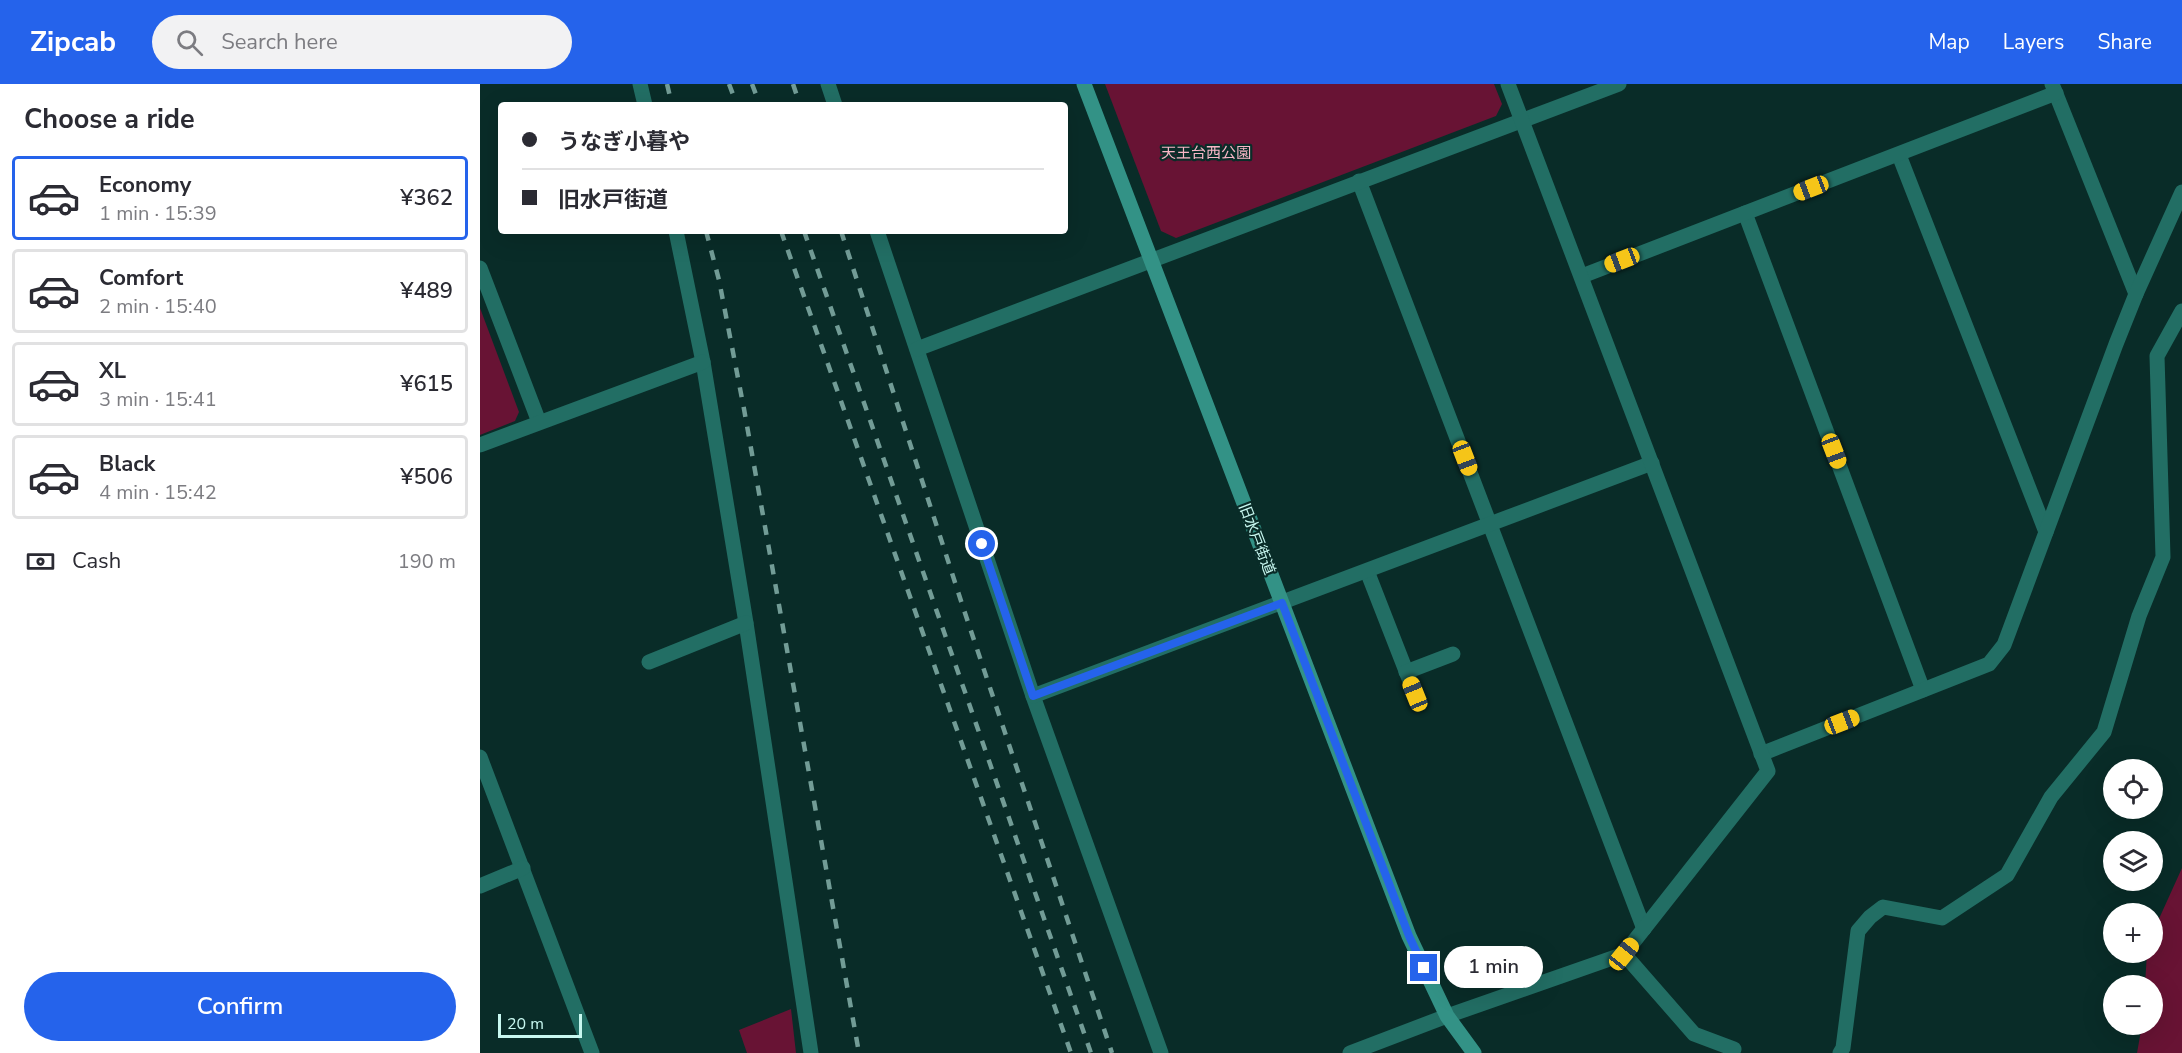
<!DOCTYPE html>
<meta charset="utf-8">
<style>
:root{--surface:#fff;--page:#f2f2f3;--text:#2b2b33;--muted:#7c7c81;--line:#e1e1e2;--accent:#2563eb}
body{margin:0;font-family:"Nunito Sans","Noto Sans JP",sans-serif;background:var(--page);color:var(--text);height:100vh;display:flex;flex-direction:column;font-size:22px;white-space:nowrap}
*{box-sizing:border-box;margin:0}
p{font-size:20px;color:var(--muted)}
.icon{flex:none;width:33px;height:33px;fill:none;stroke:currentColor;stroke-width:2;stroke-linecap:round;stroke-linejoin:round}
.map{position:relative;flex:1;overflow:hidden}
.side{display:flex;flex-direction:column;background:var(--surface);width:480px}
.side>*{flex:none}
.hud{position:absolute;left:18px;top:18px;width:570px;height:132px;border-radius:6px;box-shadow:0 6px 24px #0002;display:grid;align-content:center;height:132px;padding:0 24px;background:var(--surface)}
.fabs{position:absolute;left:1623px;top:675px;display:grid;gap:12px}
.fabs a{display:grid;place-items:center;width:60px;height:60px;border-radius:50%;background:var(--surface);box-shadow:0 6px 24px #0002;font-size:30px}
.scale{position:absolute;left:18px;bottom:15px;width:84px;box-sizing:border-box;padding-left:6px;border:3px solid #c8f8f0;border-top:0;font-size:16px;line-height:21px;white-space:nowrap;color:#c8f8f0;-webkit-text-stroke:4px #092c28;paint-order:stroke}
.end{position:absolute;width:27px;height:27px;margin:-14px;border:8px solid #2563eb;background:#fff;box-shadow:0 0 0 3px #fff}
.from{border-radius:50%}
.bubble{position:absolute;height:42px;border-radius:21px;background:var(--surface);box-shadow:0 6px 24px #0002;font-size:20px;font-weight:600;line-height:42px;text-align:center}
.car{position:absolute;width:18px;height:36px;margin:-18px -9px;border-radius:8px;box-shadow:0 0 4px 2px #0007;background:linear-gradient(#f5c518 24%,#345 0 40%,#f5c518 0 76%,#345 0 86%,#f5c518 0)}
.hud b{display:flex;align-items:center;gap:21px;height:57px;font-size:22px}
.hud b+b{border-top:2px solid var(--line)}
.hud i{width:15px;height:15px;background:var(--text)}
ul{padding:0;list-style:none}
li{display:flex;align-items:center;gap:18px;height:84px;margin:0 12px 9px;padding:0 12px;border:3px solid var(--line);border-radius:6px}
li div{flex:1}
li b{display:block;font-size:22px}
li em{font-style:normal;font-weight:600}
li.active{border-color:var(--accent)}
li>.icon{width:54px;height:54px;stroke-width:1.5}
h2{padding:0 24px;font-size:27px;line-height:72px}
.pay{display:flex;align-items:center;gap:15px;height:66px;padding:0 24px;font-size:22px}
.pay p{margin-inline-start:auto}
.action{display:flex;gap:12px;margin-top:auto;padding:12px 24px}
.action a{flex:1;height:69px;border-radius:36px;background:var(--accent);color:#fff;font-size:24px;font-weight:600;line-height:69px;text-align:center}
header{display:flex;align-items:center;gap:36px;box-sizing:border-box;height:84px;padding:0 30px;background:var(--accent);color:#fff}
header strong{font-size:28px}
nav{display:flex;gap:33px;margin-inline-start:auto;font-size:21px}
.search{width:420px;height:54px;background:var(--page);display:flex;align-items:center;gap:15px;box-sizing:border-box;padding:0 21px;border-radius:33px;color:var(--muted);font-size:22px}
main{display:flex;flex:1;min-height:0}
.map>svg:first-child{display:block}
.green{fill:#681334}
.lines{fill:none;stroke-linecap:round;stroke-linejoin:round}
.street{stroke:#226e64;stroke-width:15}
.secondary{stroke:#339286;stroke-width:15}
.rail{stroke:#729c96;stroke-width:4.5;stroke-dasharray:10 10;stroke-linecap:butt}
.route{stroke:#2563eb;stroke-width:8}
.labels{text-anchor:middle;stroke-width:4.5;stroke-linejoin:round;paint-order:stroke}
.park-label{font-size:15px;fill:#f8b6c6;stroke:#092c28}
.street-label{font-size:15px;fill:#c8f8f0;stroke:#092c28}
</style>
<header>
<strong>Zipcab</strong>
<div class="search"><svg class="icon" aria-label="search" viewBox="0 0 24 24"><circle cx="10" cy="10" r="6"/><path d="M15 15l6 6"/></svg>Search here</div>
<nav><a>Map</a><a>Layers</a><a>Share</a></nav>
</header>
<main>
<section class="side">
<h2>Choose a ride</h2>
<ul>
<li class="active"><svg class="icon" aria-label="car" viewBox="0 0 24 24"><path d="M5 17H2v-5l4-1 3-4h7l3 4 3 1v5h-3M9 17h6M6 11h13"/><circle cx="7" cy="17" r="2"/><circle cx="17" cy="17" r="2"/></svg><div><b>Economy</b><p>1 min · 15:39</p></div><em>¥362</em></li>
<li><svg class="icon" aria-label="car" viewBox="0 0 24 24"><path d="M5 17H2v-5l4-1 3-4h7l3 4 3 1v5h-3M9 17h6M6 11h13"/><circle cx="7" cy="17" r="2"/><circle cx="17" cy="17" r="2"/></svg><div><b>Comfort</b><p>2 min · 15:40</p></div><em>¥489</em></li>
<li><svg class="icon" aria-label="car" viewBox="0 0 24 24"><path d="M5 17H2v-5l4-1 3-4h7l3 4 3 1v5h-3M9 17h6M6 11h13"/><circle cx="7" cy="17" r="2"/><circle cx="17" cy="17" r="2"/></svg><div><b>XL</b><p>3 min · 15:41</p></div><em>¥615</em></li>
<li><svg class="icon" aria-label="car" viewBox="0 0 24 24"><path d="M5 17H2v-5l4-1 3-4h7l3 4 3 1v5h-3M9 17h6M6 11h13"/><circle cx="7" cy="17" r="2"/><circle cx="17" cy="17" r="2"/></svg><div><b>Black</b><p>4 min · 15:42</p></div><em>¥506</em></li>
</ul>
<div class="pay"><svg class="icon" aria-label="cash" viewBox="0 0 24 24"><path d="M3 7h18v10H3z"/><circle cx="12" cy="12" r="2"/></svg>Cash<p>190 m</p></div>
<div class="action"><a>Confirm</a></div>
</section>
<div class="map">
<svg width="1702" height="969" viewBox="0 0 1702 969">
<rect width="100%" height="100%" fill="#092c28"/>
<g class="green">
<path d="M 625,0 L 1014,0 L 1022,20 L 1016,32 L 696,154 L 681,147 Z"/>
<path d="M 0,224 L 39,328 L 35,337 L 0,351 Z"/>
<path d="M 1702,784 L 1702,969 L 1657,969 L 1662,941 L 1672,940 L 1672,902 L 1665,901 L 1667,869 L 1672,868 L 1673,848 Z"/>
<path d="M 311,925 L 316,969 L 267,969 L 259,946 Z"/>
</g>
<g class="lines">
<g class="street">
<path d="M 160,0 L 165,21"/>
<path d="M 348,0 L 355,21"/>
<path d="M 1572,0 L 1656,210"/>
<path d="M 1419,71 L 1566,448"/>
<path d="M 879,97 L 1164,845"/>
<path d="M 1265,129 L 1443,606"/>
<path d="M 196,147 L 223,278 L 266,539 L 331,969"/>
<path d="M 397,147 L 553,612 L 681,969"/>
<path d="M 0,184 L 59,338"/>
<path d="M 1102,192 L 1576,9"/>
<path d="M 437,265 L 1139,0"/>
<path d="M 0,361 L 223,278"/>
<path d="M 887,487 L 935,610"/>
<path d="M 169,578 L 266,539"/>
<path d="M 926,588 L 973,570"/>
<path d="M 553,612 L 1172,379"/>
<path d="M 1281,670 L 1509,580 L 1524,561 L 1636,260 L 1656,210 L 1702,108"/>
<path d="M 0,673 L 112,969"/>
<path d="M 0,802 L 43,784"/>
<path d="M 1144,870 L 1214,950 L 1254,965"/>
<path d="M 870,969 L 967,932 L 1144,870 L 1288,687 L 1028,0"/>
<path d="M 1360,969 L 1363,964 L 1378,847 L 1390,833 L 1403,823 L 1462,834 L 1527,791 L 1571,713 L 1624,648 L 1659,532 L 1683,473 L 1677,272 L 1702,227"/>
</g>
<path class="secondary" d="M 604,0 L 929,852 L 967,932 L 994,969"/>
<g class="rail">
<path d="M 187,0 L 192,21"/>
<path d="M 249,0 L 257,21"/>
<path d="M 272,0 L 280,21"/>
<path d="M 313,0 L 320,21"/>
<path d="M 226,147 L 239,196 L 264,325 L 379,969"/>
<path d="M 301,147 L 591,969"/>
<path d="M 324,147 L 611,969"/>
<path d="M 361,147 L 483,523 L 632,969"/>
</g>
</g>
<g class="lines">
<path class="route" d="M 502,460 L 553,612 L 802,519 L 929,852 L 944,884"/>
</g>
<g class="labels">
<g class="park-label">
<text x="726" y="74">天王台西公園</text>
</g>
<g class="street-label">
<text transform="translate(777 455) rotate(69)" y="5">旧水戸街道</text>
</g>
</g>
</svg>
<div class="fabs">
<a><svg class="icon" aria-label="locate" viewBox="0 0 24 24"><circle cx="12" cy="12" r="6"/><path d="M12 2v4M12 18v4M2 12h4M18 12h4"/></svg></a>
<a><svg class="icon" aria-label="layers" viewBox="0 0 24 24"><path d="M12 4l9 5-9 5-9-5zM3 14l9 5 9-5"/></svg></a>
<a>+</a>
<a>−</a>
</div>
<div class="scale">20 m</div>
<i class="end from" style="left:502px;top:460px"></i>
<i class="end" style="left:944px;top:884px"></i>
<div class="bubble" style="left:964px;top:862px;width:99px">1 min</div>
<i class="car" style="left:1331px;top:104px;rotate:249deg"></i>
<i class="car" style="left:1142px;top:176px;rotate:249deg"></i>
<i class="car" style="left:1354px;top:367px;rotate:159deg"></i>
<i class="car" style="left:985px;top:374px;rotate:159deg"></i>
<i class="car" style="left:935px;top:610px;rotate:338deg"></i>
<i class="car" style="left:1362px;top:638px;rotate:69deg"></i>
<i class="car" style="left:1144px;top:870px;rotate:39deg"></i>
<div class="hud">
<b><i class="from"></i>うなぎ小暮や</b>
<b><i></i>旧水戸街道</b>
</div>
</div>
</main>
